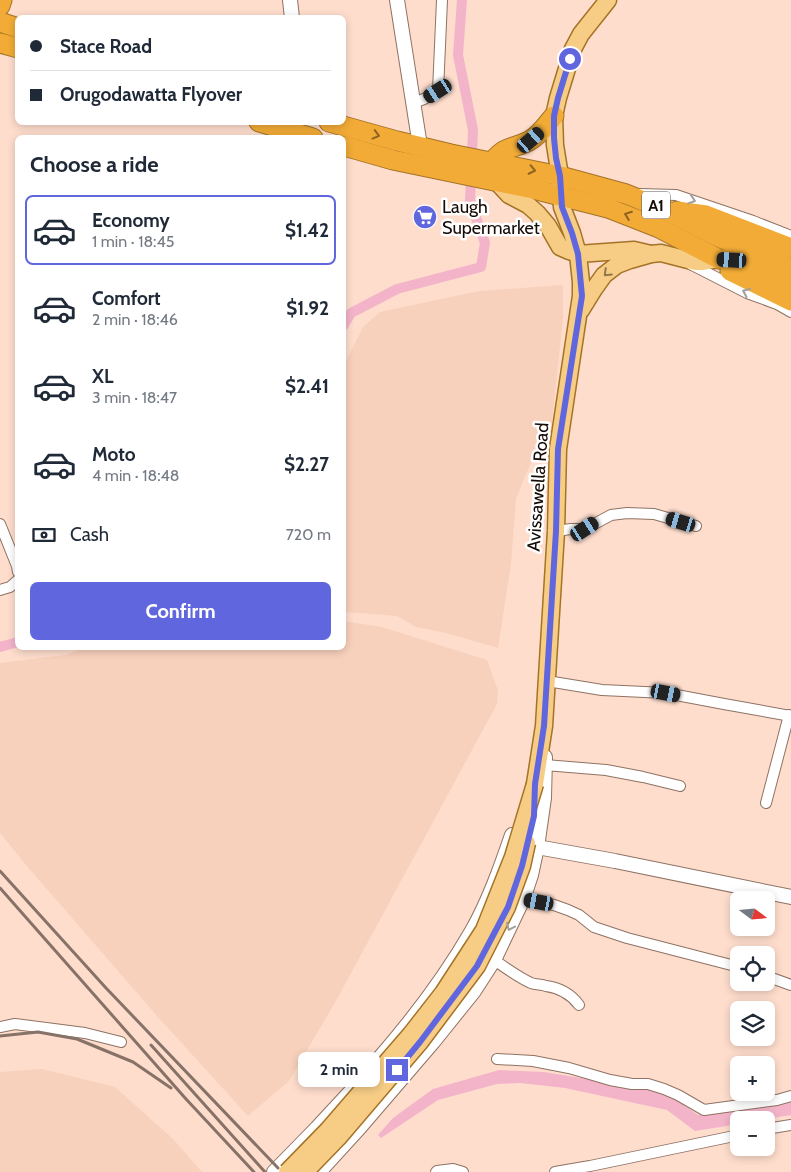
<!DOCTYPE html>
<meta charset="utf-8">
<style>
:root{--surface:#fff;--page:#f2f2f3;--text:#1f2937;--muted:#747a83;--line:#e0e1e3;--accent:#6066de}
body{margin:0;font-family:Cabin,sans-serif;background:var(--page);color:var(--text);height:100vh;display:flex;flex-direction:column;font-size:19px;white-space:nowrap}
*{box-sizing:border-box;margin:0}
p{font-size:16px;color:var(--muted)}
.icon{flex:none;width:28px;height:28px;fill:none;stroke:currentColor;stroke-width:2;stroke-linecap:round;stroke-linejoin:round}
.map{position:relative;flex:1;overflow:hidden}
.sheet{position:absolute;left:15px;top:135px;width:331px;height:515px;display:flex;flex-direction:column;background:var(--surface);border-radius:8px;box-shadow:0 2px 8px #0003}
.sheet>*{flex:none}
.top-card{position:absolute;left:15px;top:15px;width:331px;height:110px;border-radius:8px;box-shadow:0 2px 8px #0003;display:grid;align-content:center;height:110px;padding:0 15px;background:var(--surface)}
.needle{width:32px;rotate:106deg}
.controls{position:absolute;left:730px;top:891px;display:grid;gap:10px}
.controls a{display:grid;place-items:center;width:45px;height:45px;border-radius:8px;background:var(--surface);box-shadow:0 2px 8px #0003;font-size:25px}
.end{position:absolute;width:22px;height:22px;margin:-11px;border:6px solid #6066de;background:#fff;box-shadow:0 0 0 2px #fff}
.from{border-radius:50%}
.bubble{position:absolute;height:35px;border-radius:8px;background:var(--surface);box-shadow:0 2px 8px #0003;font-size:16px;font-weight:700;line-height:35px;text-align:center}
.car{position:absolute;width:15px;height:30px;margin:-15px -8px;border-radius:6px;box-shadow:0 0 4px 1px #0007;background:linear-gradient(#222 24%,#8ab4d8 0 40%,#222 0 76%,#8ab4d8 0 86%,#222 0)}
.top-card b{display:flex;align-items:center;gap:18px;height:48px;font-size:19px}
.top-card b+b{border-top:1px solid var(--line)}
.top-card i{width:12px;height:12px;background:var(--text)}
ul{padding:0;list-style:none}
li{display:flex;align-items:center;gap:15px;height:70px;margin:0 10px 8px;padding:0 5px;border:2px solid transparent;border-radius:8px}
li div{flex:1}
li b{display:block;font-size:19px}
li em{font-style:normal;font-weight:700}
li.on{border-color:var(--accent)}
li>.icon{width:45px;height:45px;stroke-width:1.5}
h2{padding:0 15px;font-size:22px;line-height:60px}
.pay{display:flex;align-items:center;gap:12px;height:55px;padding:0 15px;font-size:19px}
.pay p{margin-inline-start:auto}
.cta{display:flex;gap:10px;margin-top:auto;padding:10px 15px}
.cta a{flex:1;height:58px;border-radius:8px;background:var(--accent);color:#fff;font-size:20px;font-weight:700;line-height:58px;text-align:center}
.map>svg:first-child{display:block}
.built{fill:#f8d1bc}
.water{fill:#f3b4ca}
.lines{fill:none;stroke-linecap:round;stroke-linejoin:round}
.canal{stroke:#f3b4ca;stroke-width:10}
.street-casing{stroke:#8f7263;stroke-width:12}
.secondary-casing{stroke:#8f7263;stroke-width:16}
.primary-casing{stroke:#a47326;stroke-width:19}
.highway-casing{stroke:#a47326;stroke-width:21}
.street{stroke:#fff;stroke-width:10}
.secondary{stroke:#fff;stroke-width:14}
.primary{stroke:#f7cd86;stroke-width:16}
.highway{stroke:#f1ab36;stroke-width:19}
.rail{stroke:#877267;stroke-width:3}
.primary-bridge-casing{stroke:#a47326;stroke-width:19;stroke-linecap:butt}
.primary-bridge{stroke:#f7cd86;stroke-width:16}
.oneway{stroke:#8e6321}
.oneway2{stroke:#a29e9c}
.oneway3{stroke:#92764d}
.route{stroke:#6066de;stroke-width:6}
.labels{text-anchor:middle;stroke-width:5;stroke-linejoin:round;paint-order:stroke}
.shield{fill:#fff;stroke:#5c5551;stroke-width:1}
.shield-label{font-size:16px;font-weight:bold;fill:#160c07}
.poi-label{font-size:18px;fill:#160c07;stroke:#fff;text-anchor:start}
.street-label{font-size:18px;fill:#160c07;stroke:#fff}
</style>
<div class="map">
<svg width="791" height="1172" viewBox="0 0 791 1172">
<rect width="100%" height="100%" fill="#feddcd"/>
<g class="built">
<path d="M 563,285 L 563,319 L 551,431 L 534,455 L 516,499 L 511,564 L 498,648 L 446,633 L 416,627 L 397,616 L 344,612 L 344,365 L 363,327 L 380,312 L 479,291 Z"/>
<path d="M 344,621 L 382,627 L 487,660 L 498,690 L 497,704 L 337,999 L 289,1081 L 248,1116 L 157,1016 L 26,865 L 0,833 L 0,663 L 65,655 L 84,648 L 344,648 Z"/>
<path d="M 42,1069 L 115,1087 L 173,1139 L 202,1172 L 0,1172 L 0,1072 Z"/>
</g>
<path class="water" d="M 499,1070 L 544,1072 L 654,1090 L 670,1095 L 698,1115 L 791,1100 L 791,1115 L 761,1120 L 739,1120 L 739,1124 L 695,1131 L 667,1110 L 565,1088 L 520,1083 L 497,1084 L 438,1100 L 381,1138 L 378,1135 L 393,1118 L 433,1089 Z"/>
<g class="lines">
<g class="canal">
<path d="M 344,325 L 351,313 L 397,289 L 481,267 L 485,243 L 470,200 L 473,130 L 458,55 L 462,0"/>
<path d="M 0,647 L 18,642"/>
</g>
<g class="street-casing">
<g id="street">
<path d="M 413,103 L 424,99 L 438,91 L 442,0"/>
<path d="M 640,194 L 676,195 L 753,221 L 791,236"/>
<path d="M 690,264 L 747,293 L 777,304 L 791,312"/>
<path d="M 0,524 L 17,566 L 18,572"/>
<path d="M 556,531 L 571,529 L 585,529 L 611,515 L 627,513 L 654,514 L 696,526"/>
<path d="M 0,590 L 10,587 L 18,580"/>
<path d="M 547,681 L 602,690 L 666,693 L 724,704 L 791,716"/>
<path d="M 545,765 L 606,770 L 643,777 L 680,786"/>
<path d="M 766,803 L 789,715"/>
<path d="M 523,899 L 554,905 L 568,910 L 579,915 L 594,927 L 627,938 L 739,967"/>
<path d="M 494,960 C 506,968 518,977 531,983 C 536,985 541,984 546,986 C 560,988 571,994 579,1005"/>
<path d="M 766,976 L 791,985"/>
<path d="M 0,1027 L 15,1024 L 85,1033 L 121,1042"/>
<path d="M 497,1059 L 533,1061 L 569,1068 L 610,1080 L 632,1084 L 648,1084 L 664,1089 L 678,1095 L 704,1110 L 777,1100 L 791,1096"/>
<path d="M 766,1129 L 791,1125"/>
<path d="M 436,1172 L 437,1171 L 453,1169 L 463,1172"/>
<path d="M 555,1172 L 590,1166 L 739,1135"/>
</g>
</g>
<g class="secondary-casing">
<g id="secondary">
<path d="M 290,0 L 292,18"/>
<path d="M 397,0 L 420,146"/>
<path d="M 537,847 L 615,861 L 791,897"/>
<path d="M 377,1061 C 412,1021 445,978 472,931 C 489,901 501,867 512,835"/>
<path d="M 274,1172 L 317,1128 L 355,1087"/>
<path d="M 319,1172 L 360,1127 L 433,1042 L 474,991 L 494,960 L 523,899 L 531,875 L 537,847 L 544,798 L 545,757"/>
</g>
</g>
<g class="primary-casing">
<g id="primary">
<path d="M 496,181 L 509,195 L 528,205 L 537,213 L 548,226 L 560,247 L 569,251 L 578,254 L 634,250 L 651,254"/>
<path d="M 581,310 L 594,289 L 604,275 L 617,265 L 630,260 L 651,254 L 661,253 L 696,262 L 703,262 L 719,259"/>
<path d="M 535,784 L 544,726 L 556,531 L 558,449 L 581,296 L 581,282 L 578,254 L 572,233 L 562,207 L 560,176 L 555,145 L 554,116 L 558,98 L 573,49 L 581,34 L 608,0"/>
</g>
</g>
<g class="highway-casing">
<g id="highway">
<path d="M 0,6 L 2,0"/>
<path d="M 0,22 L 18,28"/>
<path d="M 0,43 L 18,48"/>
<path d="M 259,122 L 313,138"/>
<path d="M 329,122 L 397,141 L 451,154 L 560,176 L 626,194 L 663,209 L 716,236 L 791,268"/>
<path d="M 344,146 L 393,160 L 533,189 L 608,208 L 659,228 L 719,259 L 732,260 L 791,284"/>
<path d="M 492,162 C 507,144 511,150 529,141 C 539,136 547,124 554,116"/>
<path d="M 677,211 L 706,215 L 791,248"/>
<path d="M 730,271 L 791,301"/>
</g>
</g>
<use href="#street" class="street"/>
<use href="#secondary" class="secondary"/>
<use href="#primary" class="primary"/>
<use href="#highway" class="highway"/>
<g class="rail">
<path d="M 0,871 L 106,988 L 278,1168"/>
<path d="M 0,888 L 186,1099 L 254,1172"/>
<path d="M 0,1036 L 38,1032 L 77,1039 L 133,1062 L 171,1088"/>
<path d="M 151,1045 L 265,1172"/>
</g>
<g class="primary-bridge-casing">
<g id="primary-bridge">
<path d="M 287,1172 L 328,1130 L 411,1034 L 443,993 L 484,930 L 513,857 L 535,784"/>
<path d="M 305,1172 L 338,1138 L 420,1042 L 477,966 L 507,907 L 522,866 L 527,843"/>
</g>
</g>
<use href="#primary-bridge" class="primary-bridge"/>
</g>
<defs><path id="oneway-chevron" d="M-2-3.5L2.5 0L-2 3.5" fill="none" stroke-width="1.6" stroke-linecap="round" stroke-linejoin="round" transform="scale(1.25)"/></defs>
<g class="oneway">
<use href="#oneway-chevron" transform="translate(376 135) rotate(15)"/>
<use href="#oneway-chevron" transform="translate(532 170) rotate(12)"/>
<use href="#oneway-chevron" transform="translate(628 215) rotate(-159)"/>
</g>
<g class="oneway2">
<use href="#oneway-chevron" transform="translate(692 200) rotate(18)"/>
<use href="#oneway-chevron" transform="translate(746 292) rotate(-156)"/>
<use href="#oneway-chevron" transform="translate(510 927) rotate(115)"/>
</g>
<use class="oneway3" href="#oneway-chevron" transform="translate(607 273) rotate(136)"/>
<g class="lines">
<path class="route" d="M 397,1070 L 420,1042 L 477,966 L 508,907 L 522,866 L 534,816 L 535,784 L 544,726 L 556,531 L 558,449 L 582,296 L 578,254 L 572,233 L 562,207 L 560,176 L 556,158 L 554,138 L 554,116 L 558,98 L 570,59"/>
</g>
<defs>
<g id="supermarket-disc" transform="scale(1.25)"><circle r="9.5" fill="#6066de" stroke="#fff"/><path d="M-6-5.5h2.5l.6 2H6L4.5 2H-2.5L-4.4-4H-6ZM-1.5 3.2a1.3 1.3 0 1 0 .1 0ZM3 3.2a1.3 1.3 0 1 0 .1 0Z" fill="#fff"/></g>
</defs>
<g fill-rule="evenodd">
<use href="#supermarket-disc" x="425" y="217"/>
</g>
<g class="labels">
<rect class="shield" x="642" y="191.5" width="28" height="27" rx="4"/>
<g class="shield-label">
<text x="656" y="211">A1</text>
</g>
<g class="poi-label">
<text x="442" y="213">Laugh<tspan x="442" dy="21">Supermarket</tspan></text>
</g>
<g class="street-label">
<text transform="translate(538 487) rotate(-86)" y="6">Avissawella Road</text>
</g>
</g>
</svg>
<div class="controls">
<a><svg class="needle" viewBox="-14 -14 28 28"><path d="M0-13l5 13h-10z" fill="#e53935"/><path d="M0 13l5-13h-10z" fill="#747a83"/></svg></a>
<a><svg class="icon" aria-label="locate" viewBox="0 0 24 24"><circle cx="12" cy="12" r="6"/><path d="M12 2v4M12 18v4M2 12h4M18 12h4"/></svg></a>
<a><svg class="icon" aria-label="layers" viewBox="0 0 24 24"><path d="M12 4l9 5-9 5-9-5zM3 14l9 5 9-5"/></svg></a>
<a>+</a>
<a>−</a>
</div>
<i class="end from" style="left:570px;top:59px"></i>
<i class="end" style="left:397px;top:1070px"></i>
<div class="bubble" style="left:298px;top:1052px;width:82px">2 min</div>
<i class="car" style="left:438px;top:91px;rotate:238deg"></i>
<i class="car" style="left:531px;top:140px;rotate:49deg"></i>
<i class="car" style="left:732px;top:260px;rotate:273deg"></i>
<i class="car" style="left:681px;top:522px;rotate:287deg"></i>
<i class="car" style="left:585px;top:529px;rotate:57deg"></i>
<i class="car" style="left:666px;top:693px;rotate:101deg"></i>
<i class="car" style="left:539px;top:902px;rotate:280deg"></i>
<div class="top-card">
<b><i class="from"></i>Stace Road</b>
<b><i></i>Orugodawatta Flyover</b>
</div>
<section class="sheet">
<h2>Choose a ride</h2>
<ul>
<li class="on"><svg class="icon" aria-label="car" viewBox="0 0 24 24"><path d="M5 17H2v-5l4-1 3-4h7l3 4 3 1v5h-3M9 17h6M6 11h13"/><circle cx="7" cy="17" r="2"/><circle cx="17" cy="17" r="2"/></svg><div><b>Economy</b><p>1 min · 18:45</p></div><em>$1.42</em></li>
<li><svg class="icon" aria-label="car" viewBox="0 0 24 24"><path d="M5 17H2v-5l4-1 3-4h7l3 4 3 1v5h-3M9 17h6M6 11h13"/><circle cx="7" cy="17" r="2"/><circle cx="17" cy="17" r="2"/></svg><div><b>Comfort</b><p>2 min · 18:46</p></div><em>$1.92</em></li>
<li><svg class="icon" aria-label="car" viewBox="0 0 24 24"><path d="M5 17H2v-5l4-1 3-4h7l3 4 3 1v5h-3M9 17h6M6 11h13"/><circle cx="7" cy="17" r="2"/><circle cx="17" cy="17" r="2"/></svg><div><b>XL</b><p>3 min · 18:47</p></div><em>$2.41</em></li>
<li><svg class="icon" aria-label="car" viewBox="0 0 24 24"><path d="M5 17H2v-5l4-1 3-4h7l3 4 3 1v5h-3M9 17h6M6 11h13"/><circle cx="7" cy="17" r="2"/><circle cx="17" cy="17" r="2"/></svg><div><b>Moto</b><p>4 min · 18:48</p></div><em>$2.27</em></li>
</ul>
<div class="pay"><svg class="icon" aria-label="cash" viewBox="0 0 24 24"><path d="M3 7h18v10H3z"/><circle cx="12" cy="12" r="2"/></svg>Cash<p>720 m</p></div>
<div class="cta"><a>Confirm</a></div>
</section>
</div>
